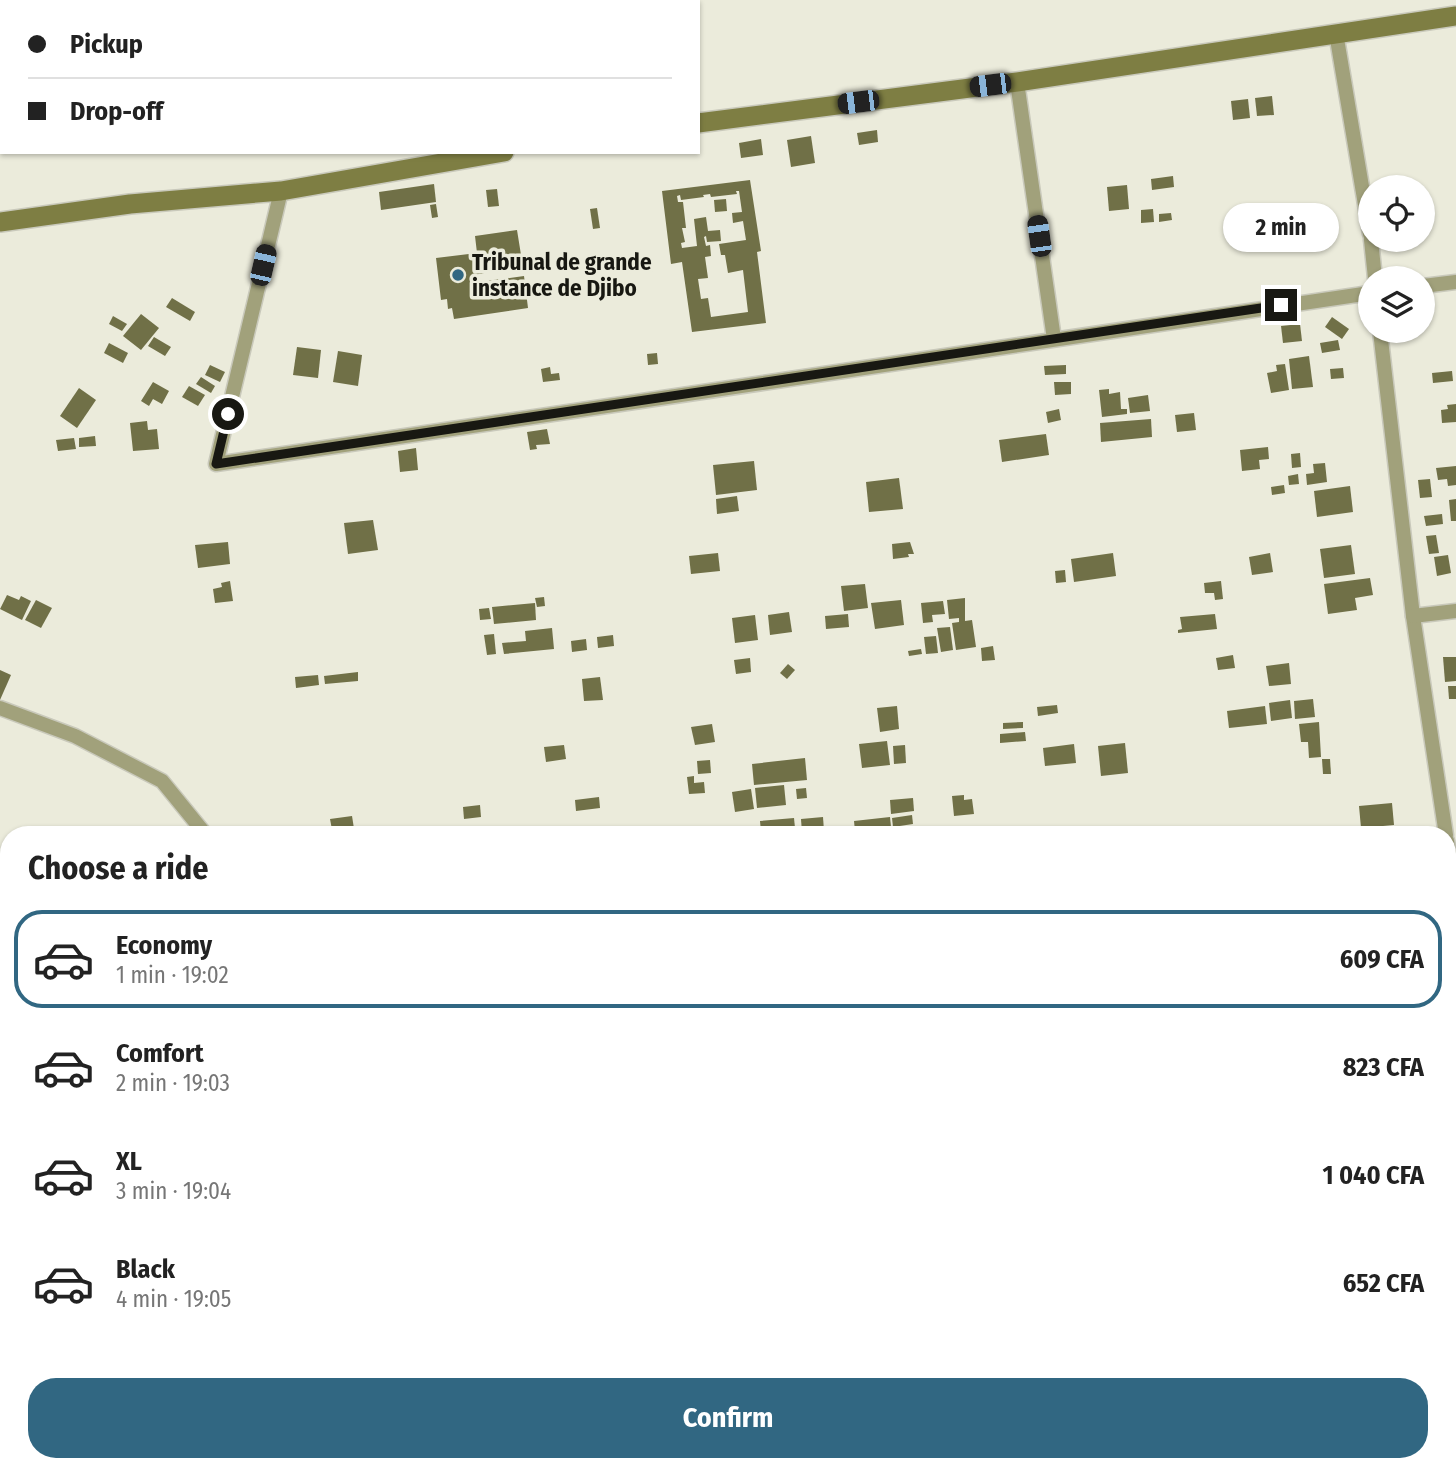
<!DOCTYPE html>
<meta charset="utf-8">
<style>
:root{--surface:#fff;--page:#f6f6f6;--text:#222;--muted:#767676;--line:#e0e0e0;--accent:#316782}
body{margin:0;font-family:"Fira Sans Condensed",sans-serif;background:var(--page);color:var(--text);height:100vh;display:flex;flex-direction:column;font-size:26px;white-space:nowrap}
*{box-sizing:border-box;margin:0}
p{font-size:23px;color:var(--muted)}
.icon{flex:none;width:38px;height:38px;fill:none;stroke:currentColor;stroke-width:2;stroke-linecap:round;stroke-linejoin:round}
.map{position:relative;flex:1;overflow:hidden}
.panel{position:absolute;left:0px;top:826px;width:1456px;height:646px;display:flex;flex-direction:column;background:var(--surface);border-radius:28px 28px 0 0;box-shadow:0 2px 5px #0004}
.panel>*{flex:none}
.top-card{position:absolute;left:0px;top:0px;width:700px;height:154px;box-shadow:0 2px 5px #0004;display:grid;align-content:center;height:154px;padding:0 28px;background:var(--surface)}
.fabs{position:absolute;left:1358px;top:175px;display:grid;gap:14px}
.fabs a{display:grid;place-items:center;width:77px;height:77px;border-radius:50%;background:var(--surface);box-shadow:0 2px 5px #0004;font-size:35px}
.end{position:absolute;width:32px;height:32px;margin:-16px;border:9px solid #181812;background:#fff;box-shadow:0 0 0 4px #fff}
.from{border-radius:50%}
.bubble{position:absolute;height:49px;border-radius:24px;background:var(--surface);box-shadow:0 2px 5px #0004;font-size:23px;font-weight:700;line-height:49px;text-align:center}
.car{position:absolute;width:21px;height:42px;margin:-21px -10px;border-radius:9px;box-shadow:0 0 5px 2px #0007;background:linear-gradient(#222 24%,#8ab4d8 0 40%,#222 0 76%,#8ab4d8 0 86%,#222 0)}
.top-card b{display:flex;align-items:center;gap:24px;height:66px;font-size:26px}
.top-card b+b{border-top:2px solid var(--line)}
.top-card i{width:18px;height:18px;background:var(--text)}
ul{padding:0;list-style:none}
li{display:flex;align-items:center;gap:21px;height:98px;margin:0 14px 10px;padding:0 14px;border:4px solid transparent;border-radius:28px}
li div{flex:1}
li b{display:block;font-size:26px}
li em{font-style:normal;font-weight:700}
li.on{border-color:var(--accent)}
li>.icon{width:63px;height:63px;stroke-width:1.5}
h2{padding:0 28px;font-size:32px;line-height:84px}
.primary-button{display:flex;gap:14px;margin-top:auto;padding:14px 28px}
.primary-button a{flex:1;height:80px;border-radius:28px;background:var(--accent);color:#fff;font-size:28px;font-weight:700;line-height:80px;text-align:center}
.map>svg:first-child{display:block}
.building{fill:#707047;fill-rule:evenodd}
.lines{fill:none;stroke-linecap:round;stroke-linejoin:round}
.minor-casing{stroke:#c9c9bb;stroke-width:17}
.secondary-casing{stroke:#c9c9bb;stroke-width:22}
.minor{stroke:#a1a17b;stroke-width:14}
.secondary{stroke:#7e7e43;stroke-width:19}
.route{stroke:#181812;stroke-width:9}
.poi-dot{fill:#316782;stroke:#ebebdb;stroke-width:2.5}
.labels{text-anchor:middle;stroke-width:7;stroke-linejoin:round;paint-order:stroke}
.poi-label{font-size:23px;font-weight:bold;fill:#181812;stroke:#ebebdb;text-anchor:start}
</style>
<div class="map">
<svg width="1456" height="1471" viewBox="0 0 1456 1471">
<rect width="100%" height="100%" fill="#ebebdb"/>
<g class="building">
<path d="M 1272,96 L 1274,115 L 1257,116 L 1255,98 Z"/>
<path d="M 1248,99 L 1250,118 L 1233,120 L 1231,101 Z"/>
<path d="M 877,130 L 878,142 L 859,145 L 857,133 Z"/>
<path d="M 811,136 L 815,163 L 791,167 L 787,140 Z"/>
<path d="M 761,139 L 763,155 L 741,158 L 739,143 Z"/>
<path d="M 1173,176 L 1174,187 L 1152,190 L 1151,179 Z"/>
<path d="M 750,180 L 761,251 L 757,252 L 766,323 L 692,332 L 682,262 L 671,264 L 662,191 ZM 736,191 L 739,191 L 742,212 L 732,213 L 733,223 L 743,221 L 746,240 L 719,244 L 721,255 L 725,255 L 728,273 L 743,270 L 748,312 L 711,317 L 708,298 L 701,299 L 698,279 L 708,278 L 705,257 L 711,256 L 710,245 L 706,246 L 704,237 L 706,236 L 707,242 L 721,241 L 720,230 L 708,231 L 706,217 L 694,219 L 697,246 L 682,248 L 681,243 L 685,242 L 682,228 L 686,228 L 683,202 L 678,202 L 677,196 L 680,195 L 681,200 L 704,197 L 703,195 L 710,194 L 711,197 L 737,194 Z"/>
<path d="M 434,184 L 436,202 L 381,210 L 379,192 Z"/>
<path d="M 1127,185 L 1129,209 L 1109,211 L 1107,187 Z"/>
<path d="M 497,189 L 499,206 L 488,207 L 486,190 Z"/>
<path d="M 726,199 L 727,211 L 715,212 L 714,200 Z"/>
<path d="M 436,204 L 438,217 L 432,218 L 430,205 Z"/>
<path d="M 597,208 L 600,228 L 593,229 L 590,209 Z"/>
<path d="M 1153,209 L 1154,222 L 1141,223 L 1141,210 Z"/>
<path d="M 1171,213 L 1172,220 L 1159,222 L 1159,214 Z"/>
<path d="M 517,230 L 522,261 L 497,264 L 497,271 L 478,274 L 479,282 L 524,276 L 528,308 L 454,319 L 452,308 L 448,309 L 447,299 L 441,300 L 436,258 L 477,253 L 475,236 Z"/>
<path d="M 172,298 L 195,312 L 190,321 L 166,307 Z"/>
<path d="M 141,314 L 159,328 L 141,350 L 123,336 Z"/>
<path d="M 113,316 L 127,324 L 122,331 L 109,324 Z"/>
<path d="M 1332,317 L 1349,329 L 1342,339 L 1325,327 Z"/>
<path d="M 1300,324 L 1302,341 L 1283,343 L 1281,326 Z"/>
<path d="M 154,337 L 171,347 L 165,356 L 148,346 Z"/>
<path d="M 1338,340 L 1340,350 L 1322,353 L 1320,343 Z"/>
<path d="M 109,343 L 128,353 L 123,363 L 104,353 Z"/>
<path d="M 297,347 L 321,350 L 318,378 L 293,375 Z"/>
<path d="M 338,351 L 362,355 L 358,386 L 333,382 Z"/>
<path d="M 657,353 L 658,364 L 648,365 L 647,354 Z"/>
<path d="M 1309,356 L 1313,387 L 1292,389 L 1289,359 Z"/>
<path d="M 1285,364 L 1289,390 L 1271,393 L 1267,373 L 1277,371 L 1276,365 Z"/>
<path d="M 210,365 L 225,372 L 220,382 L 205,375 Z"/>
<path d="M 1066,365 L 1066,374 L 1045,375 L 1044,366 Z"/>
<path d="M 550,367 L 551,374 L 559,373 L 560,380 L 543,382 L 541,369 Z"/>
<path d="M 1343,368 L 1344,378 L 1331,379 L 1330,369 Z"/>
<path d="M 1452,371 L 1453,381 L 1433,383 L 1432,373 Z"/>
<path d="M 201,377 L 215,386 L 211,393 L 196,384 Z"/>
<path d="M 153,382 L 169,391 L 162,404 L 153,399 L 149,406 L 141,401 Z"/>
<path d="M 1054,382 L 1071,382 L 1071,394 L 1055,395 Z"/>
<path d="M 189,386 L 205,395 L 198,406 L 182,397 Z"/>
<path d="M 79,388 L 96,400 L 77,428 L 60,416 Z"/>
<path d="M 1109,389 L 1109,394 L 1120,392 L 1121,409 L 1127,409 L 1127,414 L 1102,417 L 1099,390 Z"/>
<path d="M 1148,395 L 1150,411 L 1130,413 L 1128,398 Z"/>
<path d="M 1456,404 L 1456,422 L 1442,423 L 1441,410 L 1448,409 L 1447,405 Z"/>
<path d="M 1059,409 L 1061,420 L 1048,423 L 1046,412 Z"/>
<path d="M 1194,413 L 1196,430 L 1177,432 L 1175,415 Z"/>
<path d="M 1151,419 L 1152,437 L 1101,442 L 1100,423 Z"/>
<path d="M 147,421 L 148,430 L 157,429 L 159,449 L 133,451 L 130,423 Z"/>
<path d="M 547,429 L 550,444 L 536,445 L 537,449 L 530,450 L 527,432 Z"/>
<path d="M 1046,434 L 1049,455 L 1002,462 L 999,440 Z"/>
<path d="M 95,436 L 96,446 L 79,447 L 79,438 Z"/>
<path d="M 74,438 L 76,449 L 58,451 L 56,440 Z"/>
<path d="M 1268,447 L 1269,459 L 1259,460 L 1260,469 L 1242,471 L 1240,450 Z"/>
<path d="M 416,448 L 418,470 L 400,472 L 398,451 Z"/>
<path d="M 1300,453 L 1301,467 L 1292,468 L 1291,454 Z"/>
<path d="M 754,461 L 757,490 L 716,495 L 713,465 Z"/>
<path d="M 1325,463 L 1327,482 L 1307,485 L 1306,474 L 1314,473 L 1313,464 Z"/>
<path d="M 1456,466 L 1456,485 L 1448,486 L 1447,479 L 1438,480 L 1436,468 Z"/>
<path d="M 1298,474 L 1299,484 L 1289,485 L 1288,476 Z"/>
<path d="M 899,478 L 903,509 L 869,512 L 866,482 Z"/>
<path d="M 1430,479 L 1432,497 L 1420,498 L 1418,480 Z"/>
<path d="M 1284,485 L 1285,493 L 1272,495 L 1271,487 Z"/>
<path d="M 1350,486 L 1353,512 L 1317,517 L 1314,491 Z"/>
<path d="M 737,496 L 739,511 L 717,514 L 716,499 Z"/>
<path d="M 1456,499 L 1456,521 L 1451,521 L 1449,500 Z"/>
<path d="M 1442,514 L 1443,524 L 1426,526 L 1424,516 Z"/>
<path d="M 373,520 L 378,550 L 348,554 L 344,523 Z"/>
<path d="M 1436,535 L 1439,553 L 1429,554 L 1426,536 Z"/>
<path d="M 228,542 L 230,564 L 198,568 L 195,545 Z"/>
<path d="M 910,542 L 914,554 L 908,554 L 909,557 L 893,559 L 892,544 Z"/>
<path d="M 1351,545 L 1355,574 L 1324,578 L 1320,549 Z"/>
<path d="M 718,553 L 720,571 L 691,574 L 689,556 Z"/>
<path d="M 1113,553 L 1116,576 L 1074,582 L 1071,559 Z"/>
<path d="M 1270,553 L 1273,572 L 1252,575 L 1249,557 Z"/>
<path d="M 1448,555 L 1451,573 L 1437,576 L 1434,557 Z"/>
<path d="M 1065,570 L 1066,582 L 1056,583 L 1055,571 Z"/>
<path d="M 1370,578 L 1373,595 L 1355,598 L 1357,610 L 1328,614 L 1324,584 Z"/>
<path d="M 230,581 L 233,601 L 215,603 L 213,589 L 222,587 L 221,583 Z"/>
<path d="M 1221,581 L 1223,599 L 1215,600 L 1214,593 L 1205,593 L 1204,583 Z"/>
<path d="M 865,584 L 868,608 L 844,611 L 841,586 Z"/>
<path d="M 7,595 L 19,600 L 21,596 L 31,601 L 22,620 L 0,609 Z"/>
<path d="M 544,597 L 545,606 L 537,607 L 535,598 Z"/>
<path d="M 965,598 L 965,621 L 972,620 L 976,647 L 956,650 L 952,623 L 959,622 L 959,618 L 949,619 L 947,600 Z"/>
<path d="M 36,600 L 52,608 L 41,628 L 25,620 Z"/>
<path d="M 901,600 L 904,625 L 875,629 L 871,603 Z"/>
<path d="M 943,601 L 945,614 L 932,615 L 933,622 L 923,623 L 921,603 Z"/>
<path d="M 535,603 L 536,620 L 494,624 L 492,607 Z"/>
<path d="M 489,608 L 491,619 L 480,620 L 479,609 Z"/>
<path d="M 789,612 L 792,632 L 770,635 L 768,615 Z"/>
<path d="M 848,614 L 849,627 L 826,629 L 825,616 Z"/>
<path d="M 1215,614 L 1217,629 L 1178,633 L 1178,630 L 1182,629 L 1180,617 Z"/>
<path d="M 755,615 L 758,640 L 735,643 L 732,618 Z"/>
<path d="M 950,627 L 953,650 L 941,652 L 937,628 Z"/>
<path d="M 552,628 L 554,649 L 504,654 L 502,643 L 526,641 L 525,631 Z"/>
<path d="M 494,634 L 496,654 L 487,655 L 484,635 Z"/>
<path d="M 613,635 L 614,646 L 598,648 L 597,637 Z"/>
<path d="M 936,636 L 938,653 L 926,654 L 924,637 Z"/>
<path d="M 586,639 L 587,650 L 572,652 L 571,641 Z"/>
<path d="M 993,646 L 995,660 L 982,661 L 981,648 Z"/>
<path d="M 921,649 L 922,654 L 909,656 L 908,651 Z"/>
<path d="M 1233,655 L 1235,668 L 1218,670 L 1216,658 Z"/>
<path d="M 1443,657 L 1456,657 L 1456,681 L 1445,682 Z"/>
<path d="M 750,658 L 751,672 L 736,674 L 734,660 Z"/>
<path d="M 1289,663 L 1291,684 L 1269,686 L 1266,666 Z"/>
<path d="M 788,664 L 795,670 L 787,679 L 780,673 Z"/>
<path d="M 0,670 L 11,675 L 0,700 Z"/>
<path d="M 358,672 L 358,681 L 325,684 L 324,676 Z"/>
<path d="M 318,675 L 319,685 L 296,688 L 295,677 Z"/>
<path d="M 600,677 L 603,700 L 584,701 L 582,679 Z"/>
<path d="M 1448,686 L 1456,686 L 1456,699 L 1449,699 Z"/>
<path d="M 1313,699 L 1315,717 L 1295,719 L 1294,701 Z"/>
<path d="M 1290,700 L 1292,718 L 1271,721 L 1269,703 Z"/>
<path d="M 1057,705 L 1058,713 L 1038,716 L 1037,707 Z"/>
<path d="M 897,706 L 899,729 L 880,732 L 877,708 Z"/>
<path d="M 1265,706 L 1267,724 L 1229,728 L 1227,711 Z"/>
<path d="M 1023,722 L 1023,728 L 1003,729 L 1003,723 Z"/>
<path d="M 1319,722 L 1321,757 L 1309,758 L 1308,742 L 1301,742 L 1299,724 Z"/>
<path d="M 712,724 L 715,742 L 695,745 L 691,727 Z"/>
<path d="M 1025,732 L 1026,741 L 1000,743 L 1000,734 Z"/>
<path d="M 887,741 L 890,765 L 862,768 L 859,744 Z"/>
<path d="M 1125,743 L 1128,773 L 1101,776 L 1098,746 Z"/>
<path d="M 1074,744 L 1076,763 L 1045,766 L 1043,748 Z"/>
<path d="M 564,745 L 566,759 L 546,762 L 544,747 Z"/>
<path d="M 905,745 L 906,763 L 894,764 L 893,746 Z"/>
<path d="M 805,758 L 807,780 L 754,785 L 752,764 Z"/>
<path d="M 1322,759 L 1330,759 L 1331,774 L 1323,774 Z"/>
<path d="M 710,760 L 711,773 L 698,774 L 697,761 Z"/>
<path d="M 694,776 L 694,783 L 704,782 L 705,793 L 689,794 L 687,777 Z"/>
<path d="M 784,785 L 786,805 L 757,808 L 755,788 Z"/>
<path d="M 806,788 L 807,798 L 797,799 L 796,789 Z"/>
<path d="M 751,789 L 754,809 L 735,812 L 732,792 Z"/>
<path d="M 964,795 L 964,800 L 972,799 L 974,814 L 954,816 L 952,796 Z"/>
<path d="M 599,797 L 600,808 L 576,811 L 575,800 Z"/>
<path d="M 913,798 L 914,811 L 891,814 L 890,800 Z"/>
<path d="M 1392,803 L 1394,825 L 1361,828 L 1359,806 Z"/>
<path d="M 480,805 L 481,817 L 464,819 L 463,807 Z"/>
<path d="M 912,815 L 913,824 L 893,827 L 892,818 Z"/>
<path d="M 352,816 L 355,835 L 333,835 L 330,819 Z"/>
<path d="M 823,817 L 824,831 L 802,833 L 801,819 Z"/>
<path d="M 890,817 L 891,827 L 855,831 L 854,821 Z"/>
<path d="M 794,818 L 795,828 L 761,832 L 760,821 Z"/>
<path d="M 459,828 L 460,835 L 450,835 L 450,830 Z"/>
<path d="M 9,1285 L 9,1297 L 0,1298 L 0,1286 Z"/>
<path d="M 9,1429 L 9,1440 L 0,1441 L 0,1430 Z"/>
<path d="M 9,1444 L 9,1454 L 0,1455 L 0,1445 Z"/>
<path d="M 12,1463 L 13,1471 L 0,1471 L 0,1464 Z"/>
<path d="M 17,1463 L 34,1463 L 34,1469 L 18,1471 Z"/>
<path d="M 38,1463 L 55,1463 L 55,1467 L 39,1469 Z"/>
<path d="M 665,1463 L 681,1463 L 682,1470 L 665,1471 Z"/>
<path d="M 1122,1463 L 1130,1463 L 1131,1471 L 1123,1471 Z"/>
<path d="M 1252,1463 L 1333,1463 L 1333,1471 L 1253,1471 Z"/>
<path d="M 1453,1463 L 1454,1471 L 1431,1471 L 1431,1465 Z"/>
</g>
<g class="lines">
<g class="minor-casing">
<g id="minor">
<path d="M 1336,33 L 1370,234"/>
<path d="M 1017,82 L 1054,339"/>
<path d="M 281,191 L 216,464 L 1370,293"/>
<path d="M 1371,240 L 1375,278"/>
<path d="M 1423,286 L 1456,282"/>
<path d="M 1380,331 L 1413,616 L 1446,835"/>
<path d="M 1413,616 L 1456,611"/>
<path d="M 0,708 L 75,736 L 162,781 L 206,835"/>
<path d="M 1447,841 L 1456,902"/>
<path d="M 0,1058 L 9,1049"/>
<path d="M 0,1173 L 9,1181"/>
<path d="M 1447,1193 L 1456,1196"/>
<path d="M 1447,1234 L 1456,1233"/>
<path d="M 95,1463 L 96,1471"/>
<path d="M 588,1463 L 589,1471"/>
<path d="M 820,1471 L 843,1463"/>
<path d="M 1069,1471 L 1075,1463"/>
</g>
</g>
<g class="secondary-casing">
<g id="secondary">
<path d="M 698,123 L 1017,82 L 1456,16"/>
<path d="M 0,222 L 130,204 L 281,191 L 504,152"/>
</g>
</g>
<use href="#minor" class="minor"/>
<use href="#secondary" class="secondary"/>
</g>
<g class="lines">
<path class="route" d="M 228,414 L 216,464 L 1281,305"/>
</g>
<circle class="poi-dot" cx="458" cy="275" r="7"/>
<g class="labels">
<g class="poi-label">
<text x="472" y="270">Tribunal de grande<tspan x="472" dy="26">instance de Djibo</tspan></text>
</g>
</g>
</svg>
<div class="fabs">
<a><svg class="icon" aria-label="locate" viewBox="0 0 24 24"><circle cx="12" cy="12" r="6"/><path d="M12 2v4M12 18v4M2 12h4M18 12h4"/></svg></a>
<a><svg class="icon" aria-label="layers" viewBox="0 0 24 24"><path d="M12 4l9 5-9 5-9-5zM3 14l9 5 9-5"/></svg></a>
</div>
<i class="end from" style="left:228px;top:414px"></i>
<i class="end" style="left:1281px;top:305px"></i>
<div class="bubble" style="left:1223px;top:203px;width:116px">2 min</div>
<i class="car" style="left:990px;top:85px;rotate:263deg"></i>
<i class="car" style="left:858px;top:102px;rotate:263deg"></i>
<i class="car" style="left:1039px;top:236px;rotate:352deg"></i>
<i class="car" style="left:263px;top:265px;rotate:13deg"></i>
<div class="top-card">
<b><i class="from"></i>Pickup</b>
<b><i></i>Drop-off</b>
</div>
<section class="panel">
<h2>Choose a ride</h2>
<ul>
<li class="on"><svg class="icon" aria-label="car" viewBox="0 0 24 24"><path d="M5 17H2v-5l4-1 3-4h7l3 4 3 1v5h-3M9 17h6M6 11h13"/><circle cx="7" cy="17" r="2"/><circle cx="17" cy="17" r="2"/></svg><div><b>Economy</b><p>1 min · 19:02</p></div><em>609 CFA</em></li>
<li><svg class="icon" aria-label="car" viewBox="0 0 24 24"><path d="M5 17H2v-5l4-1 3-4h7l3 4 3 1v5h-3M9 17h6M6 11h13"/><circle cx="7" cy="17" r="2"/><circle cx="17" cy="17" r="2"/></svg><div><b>Comfort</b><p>2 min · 19:03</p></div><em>823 CFA</em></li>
<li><svg class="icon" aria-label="car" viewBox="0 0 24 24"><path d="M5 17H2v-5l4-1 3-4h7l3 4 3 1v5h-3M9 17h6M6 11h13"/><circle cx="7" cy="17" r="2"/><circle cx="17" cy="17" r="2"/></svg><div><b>XL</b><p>3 min · 19:04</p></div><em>1 040 CFA</em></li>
<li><svg class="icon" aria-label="car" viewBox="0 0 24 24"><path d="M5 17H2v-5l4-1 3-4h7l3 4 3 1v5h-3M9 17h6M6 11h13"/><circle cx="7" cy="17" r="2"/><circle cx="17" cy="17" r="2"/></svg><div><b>Black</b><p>4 min · 19:05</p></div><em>652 CFA</em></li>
</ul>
<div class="primary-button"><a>Confirm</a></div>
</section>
</div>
